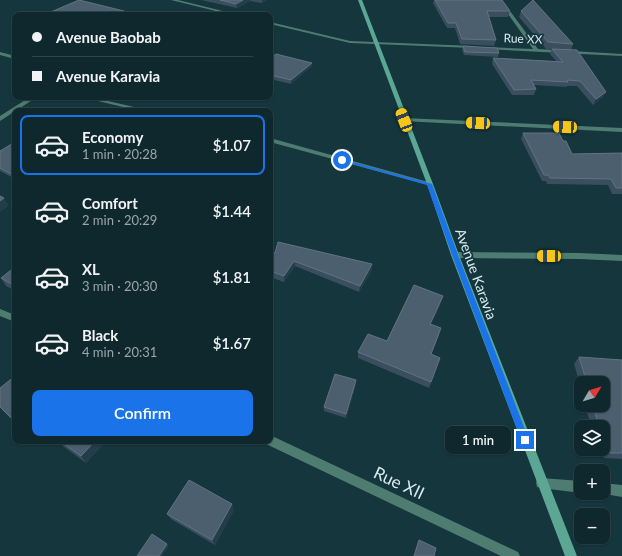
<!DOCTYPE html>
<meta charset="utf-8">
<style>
:root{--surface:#0f282d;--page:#183035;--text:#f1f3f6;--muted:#9ba6aa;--line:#2f4449;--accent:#1a73e8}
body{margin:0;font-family:Lato,sans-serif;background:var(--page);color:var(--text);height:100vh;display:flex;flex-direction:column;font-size:15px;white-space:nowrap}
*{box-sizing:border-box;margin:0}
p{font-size:13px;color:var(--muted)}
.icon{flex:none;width:22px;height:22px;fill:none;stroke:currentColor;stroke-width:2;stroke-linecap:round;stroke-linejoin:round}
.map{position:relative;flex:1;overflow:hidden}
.sheet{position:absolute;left:12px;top:108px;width:261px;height:336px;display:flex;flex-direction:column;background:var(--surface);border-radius:8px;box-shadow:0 1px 3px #0004,0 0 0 1px var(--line)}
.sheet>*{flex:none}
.banner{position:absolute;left:12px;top:12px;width:261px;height:88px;border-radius:8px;box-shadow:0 1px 3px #0004,0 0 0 1px var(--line);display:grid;align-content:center;height:88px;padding:0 20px;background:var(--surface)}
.needle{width:26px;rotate:52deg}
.buttons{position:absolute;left:574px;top:376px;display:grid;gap:8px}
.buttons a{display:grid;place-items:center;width:36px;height:36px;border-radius:8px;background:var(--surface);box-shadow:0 1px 3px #0004,0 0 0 1px var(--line);font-size:20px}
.end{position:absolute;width:18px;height:18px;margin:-9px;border:5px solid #1a73e8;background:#fff;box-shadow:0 0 0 2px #fff}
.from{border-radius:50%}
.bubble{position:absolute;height:28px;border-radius:8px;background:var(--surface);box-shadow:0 1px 3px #0004,0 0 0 1px var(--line);font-size:13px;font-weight:600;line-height:28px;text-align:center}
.car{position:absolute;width:12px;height:24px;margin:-12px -6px;border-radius:5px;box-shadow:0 0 3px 1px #0007;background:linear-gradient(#f5c518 24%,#345 0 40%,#f5c518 0 76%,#345 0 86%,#f5c518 0)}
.banner b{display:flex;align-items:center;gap:14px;height:38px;font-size:15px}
.banner b+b{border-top:1px solid var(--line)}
.banner i{width:10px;height:10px;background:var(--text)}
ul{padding:7px 0 0;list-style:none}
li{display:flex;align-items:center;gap:12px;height:60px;margin:0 8px 6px;padding:0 12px;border:2px solid transparent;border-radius:8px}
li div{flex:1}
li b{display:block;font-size:15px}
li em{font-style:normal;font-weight:600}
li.on{border-color:var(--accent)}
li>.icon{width:36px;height:36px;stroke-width:1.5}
.button{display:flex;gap:8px;margin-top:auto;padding:8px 20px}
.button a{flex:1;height:46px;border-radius:8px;background:var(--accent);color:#fff;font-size:16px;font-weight:600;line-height:46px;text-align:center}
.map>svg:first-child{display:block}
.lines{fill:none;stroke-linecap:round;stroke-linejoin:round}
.street{fill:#4f7c71;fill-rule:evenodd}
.secondary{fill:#5ba794;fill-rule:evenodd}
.wall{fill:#3a4e5f}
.shaded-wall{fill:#243d4a}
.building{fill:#4b5f6e;stroke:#617482}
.route{fill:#1a73e8}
.labels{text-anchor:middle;stroke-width:3.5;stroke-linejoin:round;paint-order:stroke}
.far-street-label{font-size:12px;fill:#d8eaee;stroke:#14363c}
.street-label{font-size:14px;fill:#d8eaee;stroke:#14363c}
.near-street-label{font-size:17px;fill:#d8eaee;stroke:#14363c}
</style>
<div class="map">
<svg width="622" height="556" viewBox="0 0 622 556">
<rect width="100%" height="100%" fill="#14363c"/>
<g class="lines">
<g class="street">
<path d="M 171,0 L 178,0 L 239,15 L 232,15 Z"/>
<path d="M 498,0 L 502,0 L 538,49 L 622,54 L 622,56 L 484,49 L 484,47 L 486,47 L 533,49 Z"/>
<path d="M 270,22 L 350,41 L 473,46 L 475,47 L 473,48 L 350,43 L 270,24 Z"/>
<path d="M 0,52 L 15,56 L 15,59 L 0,55 Z"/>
<path d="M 30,97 L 37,97 L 0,121 L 0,116 Z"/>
<path d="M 81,97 L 91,97 L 151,111 L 140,111 Z"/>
<path d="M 404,118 L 622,128 L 622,132 L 402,121 L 401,120 Z"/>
<path d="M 270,138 L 432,183 L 433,184 L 432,185 L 428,185 L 270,142 Z"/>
<path d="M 455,252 L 580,253 L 622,255 L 622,261 L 580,259 L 455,258 L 451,255 Z"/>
<path d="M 0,309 L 15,315 L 15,322 L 0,316 Z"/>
<path d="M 270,435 L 518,552 L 520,556 L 501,556 L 266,444 L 265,441 L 270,441 Z"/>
<path d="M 541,478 L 581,481 L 581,493 L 541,488 L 537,487 L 536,483 L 537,479 Z"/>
<path d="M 603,483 L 622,485 L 622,497 L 599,493 L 603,493 Z"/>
</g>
<path class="secondary" d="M 358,0 L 362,0 L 433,184 L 459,255 L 577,556 L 565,556 L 451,255 L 427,184 Z"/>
</g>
<g class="wall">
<path d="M 201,0 L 267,0 L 262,3 L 250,1 L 237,8 Z"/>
<path d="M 434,0 L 502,0 L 510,11 L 508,17 L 489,17 L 496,40 L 494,46 L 460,44 L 455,28 L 447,28 L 433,3 Z"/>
<path d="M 521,11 L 573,44 L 571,50 L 603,97 L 593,105 L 577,86 L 567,86 L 566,87 L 534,85 L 536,89 L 534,95 L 512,95 L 492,64 L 493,58 L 556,61 L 550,54 L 552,49 L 546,49 L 519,17 Z"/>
<path d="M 463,46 L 499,53 L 498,57 L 464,55 L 462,50 Z"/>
<path d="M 270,59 L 312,66 L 291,84 L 270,79 Z"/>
<path d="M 523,133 L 563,141 L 572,154 L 622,153 L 622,194 L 612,194 L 608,185 L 547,184 L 546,181 L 542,181 L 521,139 Z"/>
<path d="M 15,142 L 15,179 L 0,171 L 0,151 Z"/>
<path d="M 270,251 L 275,253 L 372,264 L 372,270 L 359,292 L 295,266 L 284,282 L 270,277 Z"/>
<path d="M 15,267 L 15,291 L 6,286 L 1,278 Z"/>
<path d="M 441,303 L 431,324 L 439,335 L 431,354 L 440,358 L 429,388 L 358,358 L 358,352 L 387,341 Z"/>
<path d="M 579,357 L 622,360 L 622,459 L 604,458 L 600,449 L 603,449 L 603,427 L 592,427 L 586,410 L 587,409 L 586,405 L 603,405 L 603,383 L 581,383 L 581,388 L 574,364 Z"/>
<path d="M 356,384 L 346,418 L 324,411 L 324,407 Z"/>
<path d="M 59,441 L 106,441 L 86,463 L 63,446 Z"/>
<path d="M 234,510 L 215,545 L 171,519 L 167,514 Z"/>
<path d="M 419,540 L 434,556 L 414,556 L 418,542 Z"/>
</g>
<g class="shaded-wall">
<path d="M 243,0 L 250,0 L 250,1 L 237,8 L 236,4 Z"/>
<path d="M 262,0 L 267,0 L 262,3 Z"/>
<path d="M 124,11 L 125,15 L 116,15 Z"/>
<path d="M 312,63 L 312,66 L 291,84 L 291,80 Z"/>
<path d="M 606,92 L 603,97 L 593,105 L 596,99 Z"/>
<path d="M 4,198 L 9,206 L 0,212 L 0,201 Z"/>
<path d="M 294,261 L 295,266 L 284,282 L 284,276 Z"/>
<path d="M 372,264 L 372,270 L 359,292 L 360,286 Z"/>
<path d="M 443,296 L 441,303 L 428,331 L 430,324 Z"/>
<path d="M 356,380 L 356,384 L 346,418 L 346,414 Z"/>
<path d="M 95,441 L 106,441 L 86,463 L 81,456 Z"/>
<path d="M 232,504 L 234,510 L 215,545 L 212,540 Z"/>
<path d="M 167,544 L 169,546 L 162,556 L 159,556 Z"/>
</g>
<g class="building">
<path d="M 79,0 L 124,11 L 116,15 L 52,15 L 46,14 Z"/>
<path d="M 220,0 L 243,0 L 236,4 Z"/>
<path d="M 435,0 L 502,0 L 510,11 L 487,11 L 496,40 L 462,39 L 456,23 L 448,23 Z"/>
<path d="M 533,0 L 573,44 L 548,42 L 521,11 Z"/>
<path d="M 463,46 L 497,48 L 499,53 L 465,52 Z"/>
<path d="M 552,49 L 577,50 L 606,92 L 596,99 L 580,81 L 567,80 L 568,82 L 531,80 L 536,89 L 514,90 L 493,58 L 563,62 Z"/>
<path d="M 276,54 L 312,63 L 291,80 L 270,75 L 270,59 Z"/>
<path d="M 523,133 L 559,133 L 563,141 L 566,141 L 572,154 L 622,153 L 622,188 L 616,188 L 611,179 L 550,178 L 548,175 L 544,175 Z"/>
<path d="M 15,142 L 15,176 L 0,168 L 0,151 Z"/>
<path d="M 0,196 L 4,198 L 0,201 Z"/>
<path d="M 278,242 L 372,264 L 360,286 L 294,261 L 284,276 L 270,271 L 270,251 L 275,253 Z"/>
<path d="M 15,267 L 15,286 L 1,278 Z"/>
<path d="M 414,285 L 443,296 L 430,324 L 441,328 L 431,354 L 440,358 L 431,382 L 358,352 L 368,334 L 387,341 Z"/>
<path d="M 579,357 L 622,360 L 622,453 L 610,453 L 603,434 L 603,427 L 600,427 L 592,405 L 603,405 L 603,383 L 587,383 Z"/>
<path d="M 335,374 L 356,380 L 346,414 L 324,407 Z"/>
<path d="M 15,376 L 15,422 L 0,407 L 0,388 Z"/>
<path d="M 60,441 L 95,441 L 81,456 Z"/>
<path d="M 189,480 L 232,504 L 212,540 L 167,514 Z"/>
<path d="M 152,534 L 167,544 L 159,556 L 137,556 Z"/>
<path d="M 419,540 L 436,548 L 434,556 L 414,556 Z"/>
</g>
<path class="route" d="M 341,159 L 432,184 L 458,255 L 529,440 L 528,443 L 525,444 L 522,443 L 521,440 L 452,255 L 427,185 L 341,161 Z"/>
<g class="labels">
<g class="far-street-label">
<text transform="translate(523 39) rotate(2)" y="4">Rue XX</text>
</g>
<g class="street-label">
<text transform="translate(476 274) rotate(70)" y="5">Avenue Karavia</text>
</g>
<g class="near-street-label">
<text transform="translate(399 483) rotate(25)" y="6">Rue XII</text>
</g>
</g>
</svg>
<div class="buttons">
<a><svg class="needle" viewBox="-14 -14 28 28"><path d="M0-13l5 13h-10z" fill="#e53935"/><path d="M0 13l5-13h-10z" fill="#9ba6aa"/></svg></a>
<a><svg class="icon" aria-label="layers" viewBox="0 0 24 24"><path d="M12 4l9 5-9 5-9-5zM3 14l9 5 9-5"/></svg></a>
<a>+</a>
<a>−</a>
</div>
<i class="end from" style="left:342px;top:160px"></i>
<i class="end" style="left:525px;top:440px"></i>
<div class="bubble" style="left:445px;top:426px;width:66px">1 min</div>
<i class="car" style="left:404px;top:120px;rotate:339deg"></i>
<i class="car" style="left:478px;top:123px;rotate:273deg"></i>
<i class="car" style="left:565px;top:127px;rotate:273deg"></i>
<i class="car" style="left:549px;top:256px;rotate:271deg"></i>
<div class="banner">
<b><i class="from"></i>Avenue Baobab</b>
<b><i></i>Avenue Karavia</b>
</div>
<section class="sheet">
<ul>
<li class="on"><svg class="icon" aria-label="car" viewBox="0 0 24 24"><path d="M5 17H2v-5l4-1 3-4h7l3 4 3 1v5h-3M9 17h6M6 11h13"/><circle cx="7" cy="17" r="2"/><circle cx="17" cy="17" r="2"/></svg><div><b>Economy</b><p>1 min · 20:28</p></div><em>$1.07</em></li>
<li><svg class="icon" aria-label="car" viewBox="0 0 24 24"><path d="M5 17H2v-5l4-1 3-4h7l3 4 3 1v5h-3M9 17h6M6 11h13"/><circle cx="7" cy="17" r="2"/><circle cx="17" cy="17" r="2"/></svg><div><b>Comfort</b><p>2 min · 20:29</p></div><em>$1.44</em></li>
<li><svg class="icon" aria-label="car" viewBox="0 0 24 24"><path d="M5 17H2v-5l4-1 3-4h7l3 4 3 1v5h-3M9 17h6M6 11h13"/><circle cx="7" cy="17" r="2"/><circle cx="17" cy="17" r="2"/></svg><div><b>XL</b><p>3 min · 20:30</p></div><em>$1.81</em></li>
<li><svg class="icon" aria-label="car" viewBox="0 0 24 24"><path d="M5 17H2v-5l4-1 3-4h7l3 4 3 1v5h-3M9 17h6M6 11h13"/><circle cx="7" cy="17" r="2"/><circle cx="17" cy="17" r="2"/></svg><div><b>Black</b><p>4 min · 20:31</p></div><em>$1.67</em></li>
</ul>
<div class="button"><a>Confirm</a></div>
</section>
</div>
